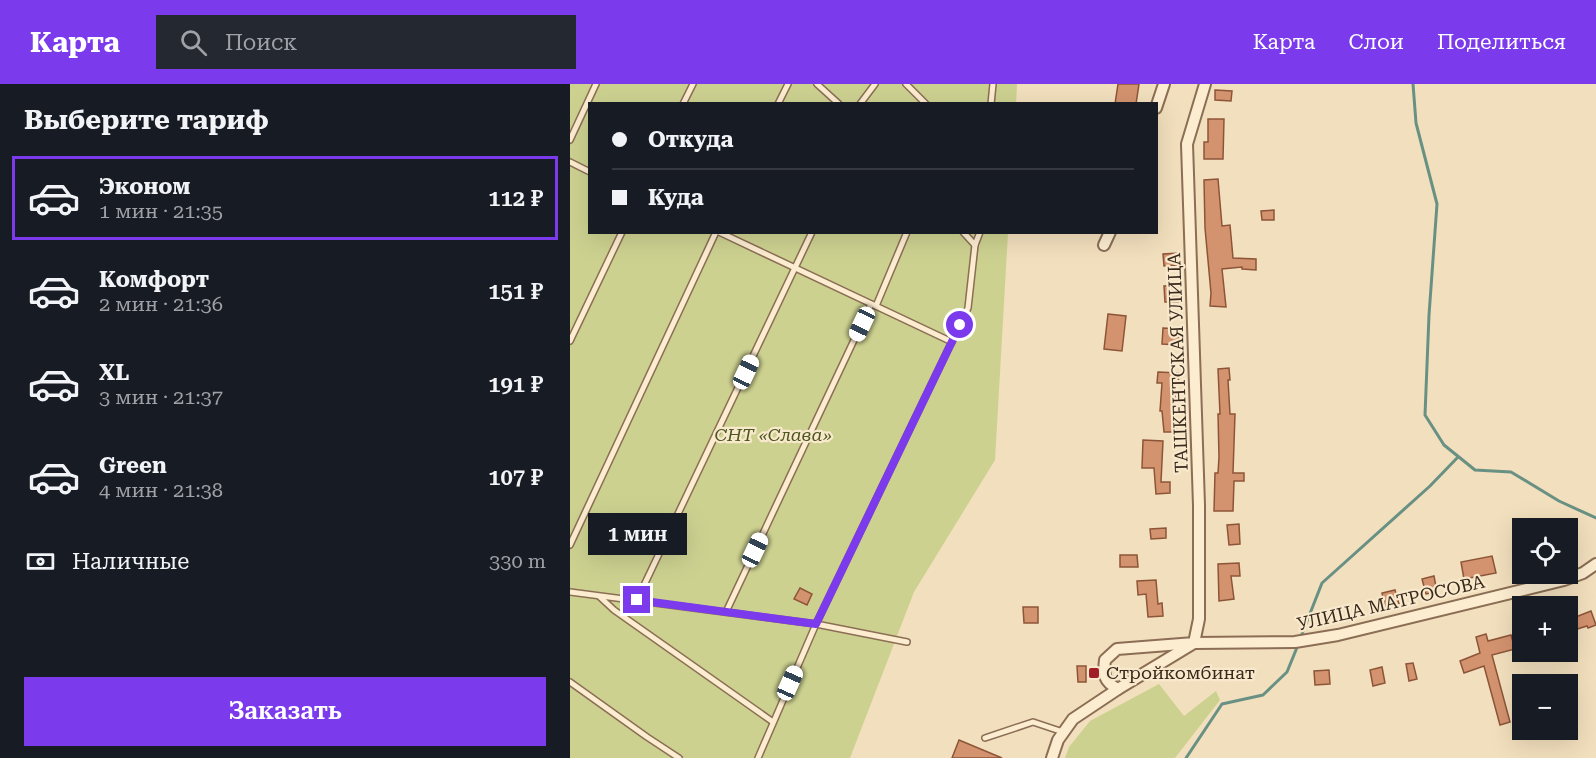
<!DOCTYPE html>
<html lang="ru">
<meta charset="utf-8">
<style>
:root{--surface:#171b24;--page:#242831;--text:#f1f3f6;--muted:#9ea1a6;--line:#363941;--accent:#7c3aed}
body{margin:0;font-family:"Roboto Serif",serif;background:var(--page);color:var(--text);height:100vh;display:flex;flex-direction:column;font-size:22px;white-space:nowrap}
*{box-sizing:border-box;margin:0}
p{font-size:20px;color:var(--muted)}
.icon{flex:none;width:33px;height:33px;fill:none;stroke:currentColor;stroke-width:2;stroke-linecap:round;stroke-linejoin:round}
.map{position:relative;flex:1;overflow:hidden}
.sheet{display:flex;flex-direction:column;background:var(--surface);width:570px}
.sheet>*{flex:none}
.top-card{position:absolute;left:18px;top:18px;width:570px;height:132px;border-radius:0px;box-shadow:0 6px 24px #0002;display:grid;align-content:center;height:132px;padding:0 24px;background:var(--surface)}
.controls{position:absolute;left:942px;top:434px;display:grid;gap:12px}
.controls a{display:grid;place-items:center;width:66px;height:66px;border-radius:0px;background:var(--surface);box-shadow:0 6px 24px #0002;font-size:30px}
.end{position:absolute;width:27px;height:27px;margin:-14px;border:8px solid #7c3aed;background:#fff;box-shadow:0 0 0 3px #fff}
.from{border-radius:50%}
.bubble{position:absolute;height:42px;border-radius:0px;background:var(--surface);box-shadow:0 6px 24px #0002;font-size:20px;font-weight:600;line-height:42px;text-align:center}
.car{position:absolute;width:18px;height:36px;margin:-18px -9px;border-radius:8px;box-shadow:0 0 4px 2px #0007;background:linear-gradient(#fff 24%,#345 0 40%,#fff 0 76%,#345 0 86%,#fff 0)}
.top-card b{display:flex;align-items:center;gap:21px;height:57px;font-size:22px}
.top-card b+b{border-top:2px solid var(--line)}
.top-card i{width:15px;height:15px;background:var(--text)}
ul{padding:0;list-style:none}
li{display:flex;align-items:center;gap:18px;height:84px;margin:0 12px 9px;padding:0 12px;border:3px solid transparent;border-radius:0px}
li div{flex:1}
li b{display:block;font-size:22px}
li em{font-style:normal;font-weight:600}
li.current{border-color:var(--accent)}
li>.icon{width:54px;height:54px;stroke-width:1.5}
h2{padding:0 24px;font-size:27px;line-height:72px}
.pay{display:flex;align-items:center;gap:15px;height:66px;padding:0 24px;font-size:22px}
.pay p{margin-inline-start:auto}
.cta{display:flex;gap:12px;margin-top:auto;padding:12px 24px}
.cta a{flex:1;height:69px;border-radius:0px;background:var(--accent);color:#fff;font-size:24px;font-weight:600;line-height:69px;text-align:center}
header{display:flex;align-items:center;gap:36px;box-sizing:border-box;height:84px;padding:0 30px;background:var(--accent);color:#fff}
header strong{font-size:28px}
nav{display:flex;gap:33px;margin-inline-start:auto;font-size:21px}
.search{width:420px;height:54px;background:var(--page);display:flex;align-items:center;gap:15px;box-sizing:border-box;padding:0 21px;border-radius:0px;color:var(--muted);font-size:22px}
main{display:flex;flex:1;min-height:0}
.map>svg:first-child{display:block}
.green{fill:#cdd190}
.lines{fill:none;stroke-linecap:round;stroke-linejoin:round}
.stream{stroke:#689184;stroke-width:3}
.building{fill:#d4936f;stroke:#8d5538;stroke-width:1.5}
.lane-casing{stroke:#8b6e55;stroke-width:8}
.street-casing{stroke:#8b6e55;stroke-width:14}
.lane{stroke:#fcedd1;stroke-width:5}
.street{stroke:#fcedd1;stroke-width:10}
.route{stroke:#7c3aed;stroke-width:8}
.poi-dot{fill:#a01f27;stroke:#f8e9cd;stroke-width:2}
.labels{text-anchor:middle;stroke-width:4.5;stroke-linejoin:round;paint-order:stroke}
.street-label{font-size:18px;fill:#39281b;stroke:#f8e9cd}
.park-label{font-size:18px;font-style:italic;fill:#4d571f;stroke:#f8e9cd}
.poi-label{font-size:18px;fill:#39281b;stroke:#f8e9cd;text-anchor:start}
</style>
<header>
<strong>Карта</strong>
<div class="search"><svg class="icon" aria-label="search" viewBox="0 0 24 24"><circle cx="10" cy="10" r="6"/><path d="M15 15l6 6"/></svg>Поиск</div>
<nav><a>Карта</a><a>Слои</a><a>Поделиться</a></nav>
</header>
<main>
<section class="sheet">
<h2>Выберите тариф</h2>
<ul>
<li class="current"><svg class="icon" aria-label="car" viewBox="0 0 24 24"><path d="M5 17H2v-5l4-1 3-4h7l3 4 3 1v5h-3M9 17h6M6 11h13"/><circle cx="7" cy="17" r="2"/><circle cx="17" cy="17" r="2"/></svg><div><b>Эконом</b><p>1 мин · 21:35</p></div><em>112 ₽</em></li>
<li><svg class="icon" aria-label="car" viewBox="0 0 24 24"><path d="M5 17H2v-5l4-1 3-4h7l3 4 3 1v5h-3M9 17h6M6 11h13"/><circle cx="7" cy="17" r="2"/><circle cx="17" cy="17" r="2"/></svg><div><b>Комфорт</b><p>2 мин · 21:36</p></div><em>151 ₽</em></li>
<li><svg class="icon" aria-label="car" viewBox="0 0 24 24"><path d="M5 17H2v-5l4-1 3-4h7l3 4 3 1v5h-3M9 17h6M6 11h13"/><circle cx="7" cy="17" r="2"/><circle cx="17" cy="17" r="2"/></svg><div><b>XL</b><p>3 мин · 21:37</p></div><em>191 ₽</em></li>
<li><svg class="icon" aria-label="car" viewBox="0 0 24 24"><path d="M5 17H2v-5l4-1 3-4h7l3 4 3 1v5h-3M9 17h6M6 11h13"/><circle cx="7" cy="17" r="2"/><circle cx="17" cy="17" r="2"/></svg><div><b>Green</b><p>4 мин · 21:38</p></div><em>107 ₽</em></li>
</ul>
<div class="pay"><svg class="icon" aria-label="cash" viewBox="0 0 24 24"><path d="M3 7h18v10H3z"/><circle cx="12" cy="12" r="2"/></svg>Наличные<p>330 m</p></div>
<div class="cta"><a>Заказать</a></div>
</section>
<div class="map">
<svg width="1026" height="674" viewBox="0 0 1026 674">
<rect width="100%" height="100%" fill="#f2dfbd"/>
<g class="green">
<path d="M 0,0 L 447,0 L 446,20 L 20,20 L 20,148 L 438,149 L 425,376 L 344,508 L 280,674 L 0,674 Z"/>
<path d="M 589,600 L 614,632 L 646,607 L 650,616 L 605,674 L 495,674 L 499,663 L 520,637 Z"/>
</g>
<g class="lines">
<g class="stream">
<path d="M 843,0 L 846,39 L 867,120 L 859,231 L 855,331 L 874,361 L 905,386 L 941,388 L 989,417 L 1026,434"/>
<path d="M 730,555 L 752,499 L 860,402 L 888,373"/>
<path d="M 616,674 L 652,620 L 693,611 L 717,588 L 728,561"/>
</g>
</g>
<g class="building">
<path d="M 548,0 L 569,0 L 566,20 L 545,20 Z"/>
<path d="M 645,6 L 662,7 L 661,17 L 645,16 Z"/>
<path d="M 638,35 L 654,35 L 653,75 L 634,75 L 634,58 L 638,58 Z"/>
<path d="M 648,95 L 652,142 L 660,141 L 663,174 L 686,175 L 686,186 L 672,185 L 672,183 L 652,185 L 656,223 L 640,222 L 641,209 L 635,144 L 634,96 Z"/>
<path d="M 704,126 L 704,136 L 692,136 L 691,127 Z"/>
<path d="M 609,169 L 610,181 L 594,182 L 593,170 Z"/>
<path d="M 611,201 L 611,218 L 595,218 L 594,202 Z"/>
<path d="M 538,230 L 556,232 L 552,267 L 534,265 Z"/>
<path d="M 593,244 L 609,245 L 608,261 L 592,260 Z"/>
<path d="M 659,284 L 660,296 L 658,296 L 660,330 L 665,330 L 663,389 L 674,389 L 674,397 L 664,397 L 663,427 L 644,427 L 645,389 L 648,389 L 649,373 L 648,330 L 650,330 L 648,285 Z"/>
<path d="M 588,288 L 609,289 L 608,300 L 606,300 L 604,339 L 606,339 L 606,348 L 594,348 L 592,327 L 590,327 L 592,299 L 587,299 Z"/>
<path d="M 573,356 L 593,357 L 591,398 L 600,398 L 600,409 L 586,410 L 584,384 L 572,384 Z"/>
<path d="M 669,440 L 670,460 L 659,461 L 657,441 Z"/>
<path d="M 596,444 L 596,454 L 581,455 L 580,445 Z"/>
<path d="M 550,471 L 567,471 L 568,483 L 550,483 Z"/>
<path d="M 922,472 L 926,489 L 894,495 L 891,478 Z"/>
<path d="M 669,479 L 670,492 L 661,492 L 664,515 L 649,517 L 648,480 Z"/>
<path d="M 864,492 L 867,508 L 856,510 L 852,495 Z"/>
<path d="M 586,496 L 588,520 L 592,519 L 593,532 L 578,533 L 576,510 L 568,511 L 567,497 Z"/>
<path d="M 230,504 L 242,510 L 237,521 L 224,515 Z"/>
<path d="M 825,506 L 829,520 L 815,523 L 812,509 Z"/>
<path d="M 453,523 L 468,523 L 468,539 L 454,539 Z"/>
<path d="M 1021,527 L 1026,541 L 1018,544 L 1017,542 L 998,548 L 998,536 Z"/>
<path d="M 916,550 L 918,557 L 941,551 L 945,565 L 922,571 L 940,638 L 930,641 L 914,582 L 894,589 L 890,577 L 910,569 L 906,553 Z"/>
<path d="M 843,579 L 847,595 L 839,597 L 836,580 Z"/>
<path d="M 507,582 L 516,582 L 516,598 L 508,598 Z"/>
<path d="M 812,583 L 815,599 L 803,602 L 800,586 Z"/>
<path d="M 759,586 L 760,600 L 745,601 L 744,587 Z"/>
<path d="M 389,656 L 432,674 L 382,674 Z"/>
</g>
<g class="lines">
<g class="lane-casing">
<g id="lane">
<path d="M 247,0 L 269,20"/>
<path d="M 336,0 L 356,20"/>
<path d="M 113,20 L 123,0"/>
<path d="M 208,20 L 218,0"/>
<path d="M 290,20 L 305,0"/>
<path d="M 421,20 L 423,0"/>
<path d="M 0,56 L 26,0"/>
<path d="M 0,78 L 20,88"/>
<path d="M 149,148 L 382,258"/>
<path d="M 405,161 L 410,148"/>
<path d="M 306,222 L 337,148"/>
<path d="M 0,257 L 52,148"/>
<path d="M 0,461 L 146,148"/>
<path d="M 0,508 L 246,540 L 337,558"/>
<path d="M 30,513 L 44,526 L 203,638"/>
<path d="M 67,516 L 242,148"/>
<path d="M 156,528 L 301,220"/>
<path d="M 0,598 L 77,653 L 109,674"/>
<path d="M 415,654 L 463,638 L 493,648"/>
<path d="M 188,674 L 246,540 L 398,224 L 405,161 L 393,148"/>
</g>
</g>
<g class="street-casing">
<g id="street">
<path d="M 586,24 L 594,0"/>
<path d="M 534,161 L 540,148"/>
<path d="M 548,605 C 534,598 533,591 535,576 L 547,565 L 624,559 L 629,535 L 629,421 L 617,60 L 635,0"/>
<path d="M 482,674 L 488,656 L 503,635 L 548,605 L 624,559 L 725,558 L 768,551 L 994,496 L 1013,489 L 1026,480"/>
</g>
</g>
<use href="#lane" class="lane"/>
<use href="#street" class="street"/>
</g>
<g class="lines">
<path class="route" d="M 67,516 L 246,540 L 390,241"/>
</g>
<rect class="poi-dot" x="518" y="583" width="12" height="12" rx="3"/>
<g class="labels">
<g class="street-label">
<text transform="translate(608 279) rotate(-92)" y="6">ТАШКЕНТСКАЯ УЛИЦА</text>
<text transform="translate(821 519) rotate(-13)" y="6">УЛИЦА МАТРОСОВА</text>
</g>
<g class="park-label">
<text x="203" y="357">СНТ «Слава»</text>
</g>
<g class="poi-label">
<text x="536" y="595">Стройкомбинат</text>
</g>
</g>
</svg>
<div class="controls">
<a><svg class="icon" aria-label="locate" viewBox="0 0 24 24"><circle cx="12" cy="12" r="6"/><path d="M12 2v4M12 18v4M2 12h4M18 12h4"/></svg></a>
<a>+</a>
<a>−</a>
</div>
<i class="end from" style="left:390px;top:241px"></i>
<i class="end" style="left:67px;top:516px"></i>
<div class="bubble" style="left:18px;top:429px;width:99px">1 мин</div>
<i class="car" style="left:292px;top:240px;rotate:205deg"></i>
<i class="car" style="left:176px;top:288px;rotate:25deg"></i>
<i class="car" style="left:185px;top:466px;rotate:25deg"></i>
<i class="car" style="left:220px;top:599px;rotate:24deg"></i>
<div class="top-card">
<b><i class="from"></i>Откуда</b>
<b><i></i>Куда</b>
</div>
</div>
</main>
